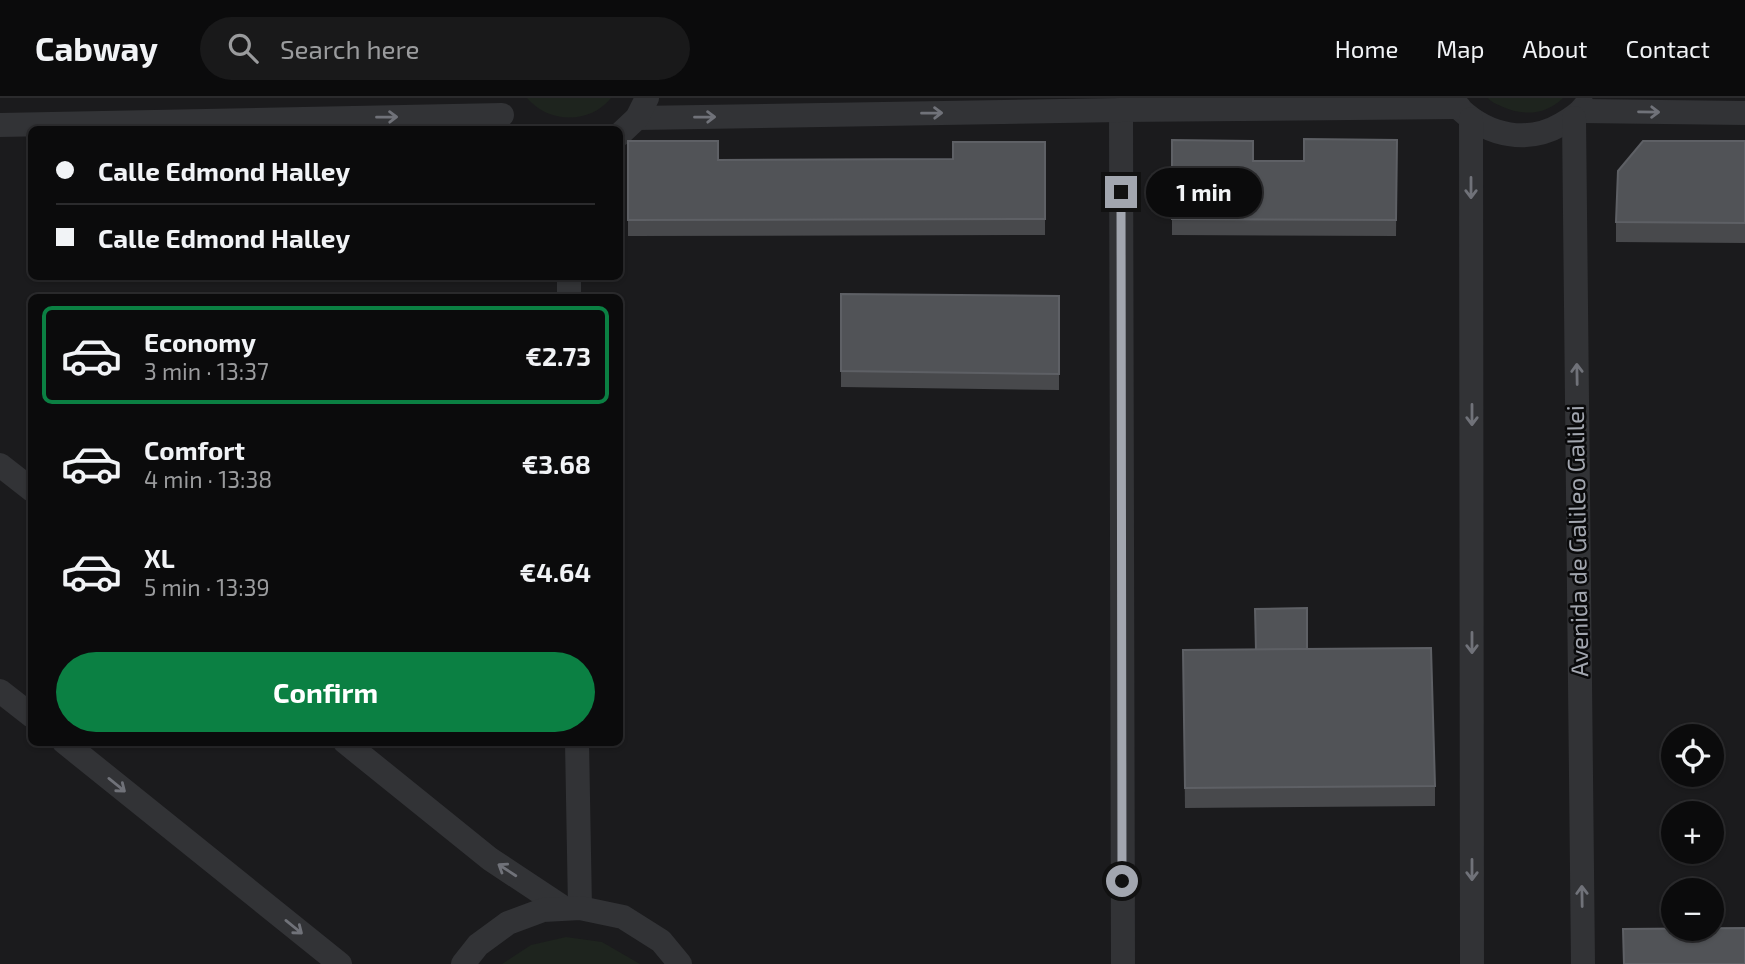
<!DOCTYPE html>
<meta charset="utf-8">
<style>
:root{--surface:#0b0b0c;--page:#19191a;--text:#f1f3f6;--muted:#9a9b9d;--line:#2b2b2d;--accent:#0b8043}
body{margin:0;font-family:"Exo 2",sans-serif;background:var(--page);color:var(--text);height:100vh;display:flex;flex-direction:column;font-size:26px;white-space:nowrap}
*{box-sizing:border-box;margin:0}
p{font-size:23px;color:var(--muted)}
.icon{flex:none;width:38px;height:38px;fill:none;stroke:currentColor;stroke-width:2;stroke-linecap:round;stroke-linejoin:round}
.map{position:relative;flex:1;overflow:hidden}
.sheet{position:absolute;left:28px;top:196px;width:595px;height:452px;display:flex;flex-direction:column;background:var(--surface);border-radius:10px;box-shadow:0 2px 5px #0004,0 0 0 2px var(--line)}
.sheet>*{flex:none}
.top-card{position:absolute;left:28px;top:28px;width:595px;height:154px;border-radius:10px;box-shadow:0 2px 5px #0004,0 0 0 2px var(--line);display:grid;align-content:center;height:154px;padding:0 28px;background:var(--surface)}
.buttons{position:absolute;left:1661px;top:626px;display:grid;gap:14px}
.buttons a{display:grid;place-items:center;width:63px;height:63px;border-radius:50%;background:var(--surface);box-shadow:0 2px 5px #0004,0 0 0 2px var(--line);font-size:35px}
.end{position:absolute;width:32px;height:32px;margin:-16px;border:9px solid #a2a6af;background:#111;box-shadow:0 0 0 4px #111}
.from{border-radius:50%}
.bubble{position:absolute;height:49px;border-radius:24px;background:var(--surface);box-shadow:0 2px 5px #0004,0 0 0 2px var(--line);font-size:23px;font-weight:700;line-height:49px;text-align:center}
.top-card b{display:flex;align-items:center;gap:24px;height:66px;font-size:26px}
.top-card b+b{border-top:2px solid var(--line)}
.top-card i{width:18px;height:18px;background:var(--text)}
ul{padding:12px 0 0;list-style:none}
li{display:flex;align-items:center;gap:21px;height:98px;margin:0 14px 10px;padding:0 14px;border:4px solid transparent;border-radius:10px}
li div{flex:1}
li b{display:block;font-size:26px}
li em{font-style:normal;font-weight:700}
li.on{border-color:var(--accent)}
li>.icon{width:63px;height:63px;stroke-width:1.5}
.primary-button{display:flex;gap:14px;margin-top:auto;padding:14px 28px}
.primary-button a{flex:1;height:80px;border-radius:42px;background:var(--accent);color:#fff;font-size:28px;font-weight:700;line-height:80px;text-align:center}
header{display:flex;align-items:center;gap:42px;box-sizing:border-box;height:98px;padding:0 35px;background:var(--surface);border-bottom:2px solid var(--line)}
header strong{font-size:33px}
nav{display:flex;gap:38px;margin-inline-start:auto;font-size:24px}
.search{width:490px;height:63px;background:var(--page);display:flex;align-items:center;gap:18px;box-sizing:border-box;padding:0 24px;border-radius:38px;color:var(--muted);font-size:26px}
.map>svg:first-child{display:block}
.built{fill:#1b1b1d;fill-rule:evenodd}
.green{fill:#1e241e}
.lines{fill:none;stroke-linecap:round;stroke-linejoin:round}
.street{stroke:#323336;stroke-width:24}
.wall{fill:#48494c}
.building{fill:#515357;stroke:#5e6065;stroke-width:2}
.oneway{stroke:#707279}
.route{stroke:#a2a6af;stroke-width:9}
.labels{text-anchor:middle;stroke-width:5;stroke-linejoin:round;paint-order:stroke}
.street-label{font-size:24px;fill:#a2a6af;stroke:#0a0a0b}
</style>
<header>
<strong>Cabway</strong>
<div class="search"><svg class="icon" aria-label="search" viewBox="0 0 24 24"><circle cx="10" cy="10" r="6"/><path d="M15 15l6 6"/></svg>Search here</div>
<nav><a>Home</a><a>Map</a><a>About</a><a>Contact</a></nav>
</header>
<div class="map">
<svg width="1745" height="866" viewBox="0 0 1745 866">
<rect width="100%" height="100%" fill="#0f0f10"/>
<path class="built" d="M 0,0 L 1745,0 L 1745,866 L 0,866 ZM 32,32 L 620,32 L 620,178 L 32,178 ZM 32,200 L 620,200 L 620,644 L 32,644 ZM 1673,639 L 1712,639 L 1712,677 L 1673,677 ZM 1673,716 L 1712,716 L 1712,754 L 1673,754 ZM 1673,793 L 1712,793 L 1712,831 L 1673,831 Z"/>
<g class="green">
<path d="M 527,0 L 611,0 C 590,26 549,26 527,0 Z"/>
<path d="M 1488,0 L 1563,0 C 1546,17 1524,18 1503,9 C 1497,6 1492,5 1488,0 Z"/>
<path d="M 566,839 L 602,844 L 640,866 L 502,866 L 531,847 Z"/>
</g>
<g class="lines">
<g class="street">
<path d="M 1121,12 L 1123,866"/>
<path d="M 1461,12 C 1489,38 1528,46 1562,26 C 1571,21 1578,17 1584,9"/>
<path d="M 1581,13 L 1745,15"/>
<path d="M 637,20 L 1121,12 L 1459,9"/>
<path d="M 1574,20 L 1583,866"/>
<path d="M 1471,21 L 1472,866"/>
<path d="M 0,27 L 502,17"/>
<path d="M 620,36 L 637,20 L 647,0"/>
<path d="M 569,178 L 569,200"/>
<path d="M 0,367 L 32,392"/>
<path d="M 0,593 L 32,618"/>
<path d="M 64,644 L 340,866"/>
<path d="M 345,644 L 490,761 L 564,810"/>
<path d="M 577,644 L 580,810"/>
<path d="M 463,866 L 478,847 L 508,825 L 543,812 L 580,810 L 623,819 L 661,843 L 680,866"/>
</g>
</g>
<g class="wall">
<path d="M 1172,42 L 1253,63 L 1304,63 L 1397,42 L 1396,138 L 1172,137 Z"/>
<path d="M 628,43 L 718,62 L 953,61 L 1045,44 L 1045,137 L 628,138 Z"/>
<path d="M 1745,43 L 1745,145 L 1616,144 L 1616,124 Z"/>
<path d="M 841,196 L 1059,198 L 1059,292 L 841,289 Z"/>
<path d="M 1307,551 L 1435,688 L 1435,708 L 1185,710 L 1183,552 Z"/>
</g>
<g class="building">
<path d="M 1304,41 L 1397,42 L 1396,122 L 1172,121 L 1172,42 L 1253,43 L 1253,63 L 1304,63 Z"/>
<path d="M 628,43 L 718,43 L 718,62 L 953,61 L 953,44 L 1045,44 L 1045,121 L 628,122 Z"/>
<path d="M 1643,43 L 1745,43 L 1745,125 L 1616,124 L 1618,73 Z"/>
<path d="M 841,196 L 1059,198 L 1059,276 L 841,273 Z"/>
<path d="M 1307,510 L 1307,551 L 1256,552 L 1255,511 Z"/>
<path d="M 1431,550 L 1435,688 L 1185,690 L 1183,552 Z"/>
<path d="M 1745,830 L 1745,866 L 1624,866 L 1623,831 Z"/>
</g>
<defs><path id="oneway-shaft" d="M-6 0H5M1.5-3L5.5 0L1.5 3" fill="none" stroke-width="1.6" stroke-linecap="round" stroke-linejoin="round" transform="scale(1.75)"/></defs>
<g class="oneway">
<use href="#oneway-shaft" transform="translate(1649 14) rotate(1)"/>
<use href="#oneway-shaft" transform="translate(932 15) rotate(-1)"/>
<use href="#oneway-shaft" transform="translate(387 19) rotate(-1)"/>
<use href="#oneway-shaft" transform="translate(705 19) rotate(-1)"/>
<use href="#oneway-shaft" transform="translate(1471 90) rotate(90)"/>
<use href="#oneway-shaft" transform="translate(1577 276) rotate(-91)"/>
<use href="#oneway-shaft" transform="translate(1472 317) rotate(90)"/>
<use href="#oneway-shaft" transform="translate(1472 545) rotate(90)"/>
<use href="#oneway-shaft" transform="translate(117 687) rotate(39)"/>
<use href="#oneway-shaft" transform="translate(507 772) rotate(-147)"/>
<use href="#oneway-shaft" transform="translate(1472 772) rotate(90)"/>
<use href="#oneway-shaft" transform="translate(1582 798) rotate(-91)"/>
<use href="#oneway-shaft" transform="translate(294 829) rotate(39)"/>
</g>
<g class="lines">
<path class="route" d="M 1121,94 L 1122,783"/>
</g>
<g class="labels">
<g class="street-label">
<text transform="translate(1578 443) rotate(-91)" y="8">Avenida de Galileo Galilei</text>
</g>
</g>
</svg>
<div class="buttons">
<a><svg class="icon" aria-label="locate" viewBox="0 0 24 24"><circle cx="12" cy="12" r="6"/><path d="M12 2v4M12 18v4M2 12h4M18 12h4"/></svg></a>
<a>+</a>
<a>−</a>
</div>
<i class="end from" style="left:1122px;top:783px"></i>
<i class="end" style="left:1121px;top:94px"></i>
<div class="bubble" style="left:1146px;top:70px;width:116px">1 min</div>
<div class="top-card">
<b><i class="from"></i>Calle Edmond Halley</b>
<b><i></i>Calle Edmond Halley</b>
</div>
<section class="sheet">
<ul>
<li class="on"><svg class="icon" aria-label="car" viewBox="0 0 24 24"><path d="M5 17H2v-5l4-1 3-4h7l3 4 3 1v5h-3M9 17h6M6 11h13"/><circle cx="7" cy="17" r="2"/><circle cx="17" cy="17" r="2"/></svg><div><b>Economy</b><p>3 min · 13:37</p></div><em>€2.73</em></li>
<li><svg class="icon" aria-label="car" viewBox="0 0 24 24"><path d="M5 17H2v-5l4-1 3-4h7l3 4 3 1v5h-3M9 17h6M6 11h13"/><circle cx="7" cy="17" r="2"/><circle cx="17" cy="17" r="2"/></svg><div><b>Comfort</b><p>4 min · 13:38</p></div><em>€3.68</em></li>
<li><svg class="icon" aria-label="car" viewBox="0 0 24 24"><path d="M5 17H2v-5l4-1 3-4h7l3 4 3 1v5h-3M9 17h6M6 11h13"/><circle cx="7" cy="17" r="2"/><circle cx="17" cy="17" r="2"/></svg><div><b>XL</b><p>5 min · 13:39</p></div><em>€4.64</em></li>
</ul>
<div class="primary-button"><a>Confirm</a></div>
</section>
</div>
